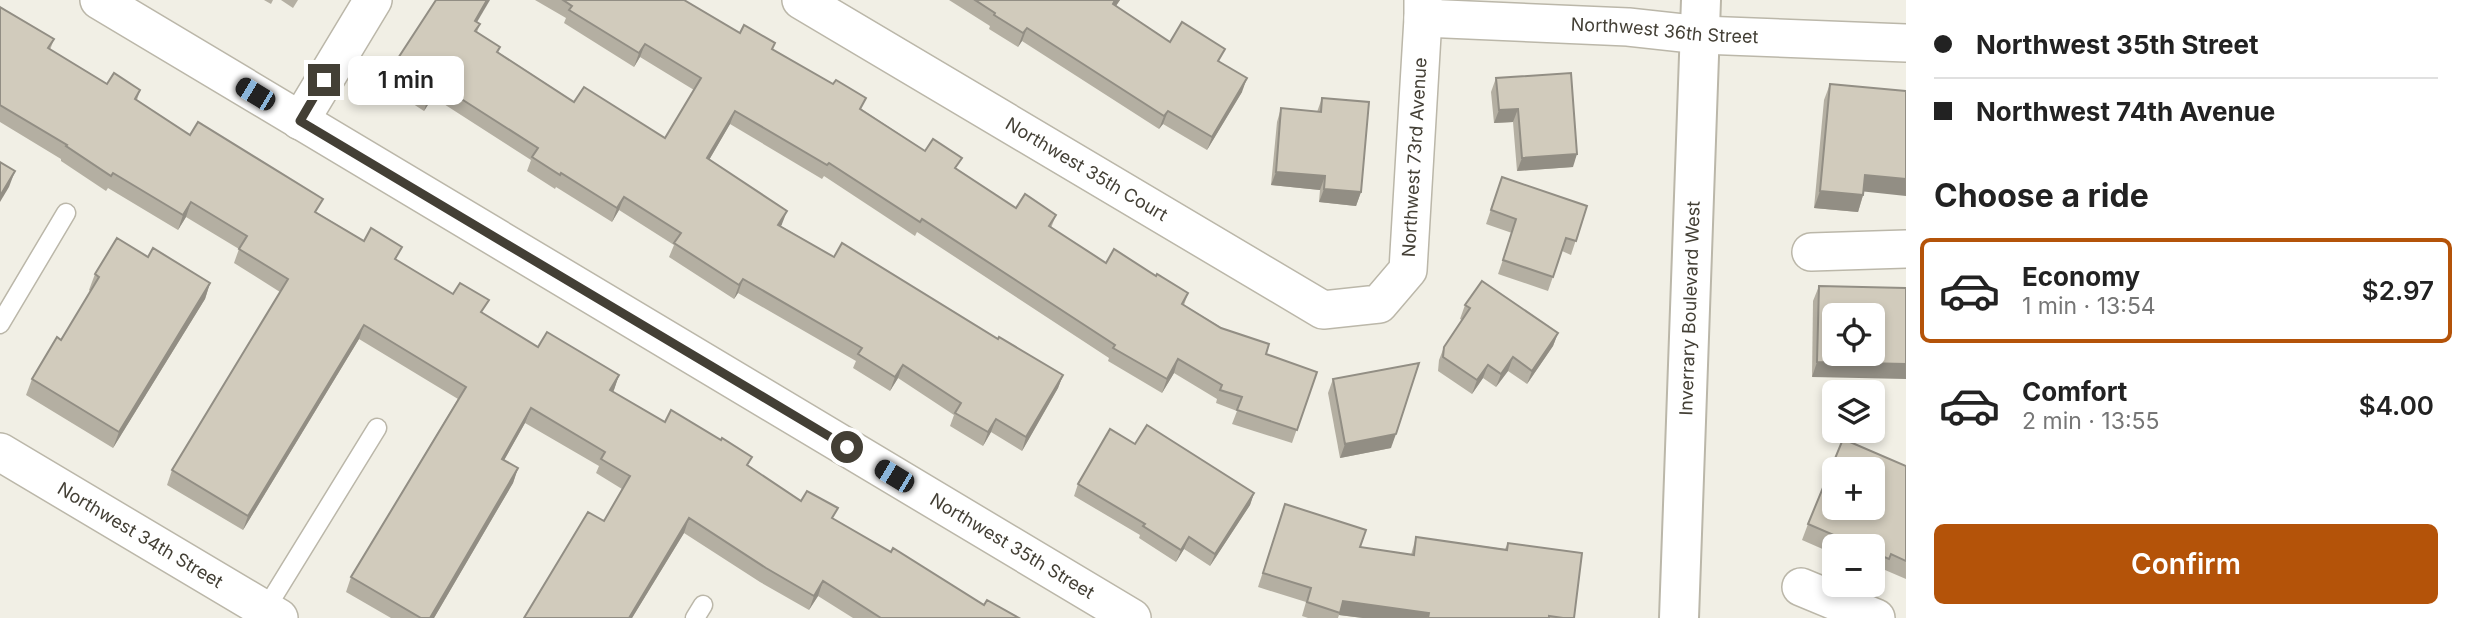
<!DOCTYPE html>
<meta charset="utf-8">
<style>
:root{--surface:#fff;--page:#f6f6f6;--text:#222;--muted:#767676;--line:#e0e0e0;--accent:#b45309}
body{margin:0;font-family:Inter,sans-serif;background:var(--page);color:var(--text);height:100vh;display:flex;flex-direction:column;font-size:26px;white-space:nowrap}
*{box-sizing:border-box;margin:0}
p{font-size:23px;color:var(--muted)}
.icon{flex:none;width:38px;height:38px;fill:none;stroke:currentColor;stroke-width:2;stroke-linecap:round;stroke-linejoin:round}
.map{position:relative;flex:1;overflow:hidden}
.side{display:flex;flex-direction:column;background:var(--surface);width:560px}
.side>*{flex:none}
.hud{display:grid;align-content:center;height:154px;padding:0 28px;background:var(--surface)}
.controls{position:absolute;left:1822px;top:303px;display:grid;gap:14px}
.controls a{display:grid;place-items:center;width:63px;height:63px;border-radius:10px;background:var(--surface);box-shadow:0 4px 10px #0003;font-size:35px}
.end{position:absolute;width:32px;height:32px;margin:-16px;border:9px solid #433f35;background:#fff;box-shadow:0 0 0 4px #fff}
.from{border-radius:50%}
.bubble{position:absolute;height:49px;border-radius:10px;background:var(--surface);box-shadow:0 4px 10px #0003;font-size:23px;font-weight:600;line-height:49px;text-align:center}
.car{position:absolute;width:21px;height:42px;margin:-21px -10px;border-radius:9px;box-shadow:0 0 5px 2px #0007;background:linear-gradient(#222 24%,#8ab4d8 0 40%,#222 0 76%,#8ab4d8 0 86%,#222 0)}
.hud b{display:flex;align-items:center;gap:24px;height:66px;font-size:26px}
.hud b+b{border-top:2px solid var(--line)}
.hud i{width:18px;height:18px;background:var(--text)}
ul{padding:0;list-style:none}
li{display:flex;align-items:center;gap:21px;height:105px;margin:0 14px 10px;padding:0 14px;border:4px solid transparent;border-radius:10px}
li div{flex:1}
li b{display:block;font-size:26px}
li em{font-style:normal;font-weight:600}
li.current{border-color:var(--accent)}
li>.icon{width:63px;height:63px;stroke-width:1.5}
h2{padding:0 28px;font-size:32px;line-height:84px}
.primary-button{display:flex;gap:14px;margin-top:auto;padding:14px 28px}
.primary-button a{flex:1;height:80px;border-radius:10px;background:var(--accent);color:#fff;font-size:28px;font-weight:600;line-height:80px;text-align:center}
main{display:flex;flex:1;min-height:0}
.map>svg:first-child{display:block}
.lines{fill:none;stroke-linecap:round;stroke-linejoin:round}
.service-casing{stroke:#bbb7a9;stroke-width:21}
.minor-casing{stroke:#bbb7a9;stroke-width:40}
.tertiary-casing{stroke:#bbb7a9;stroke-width:42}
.service{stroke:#fff;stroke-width:18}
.minor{stroke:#fff;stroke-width:37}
.tertiary{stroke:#fff;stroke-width:38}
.wall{fill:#b4afa2}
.shaded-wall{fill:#928e84}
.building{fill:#d1cbbc;stroke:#928e84;stroke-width:2;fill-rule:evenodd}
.route{stroke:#433f35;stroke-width:9}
.labels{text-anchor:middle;stroke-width:5;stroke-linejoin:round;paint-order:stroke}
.street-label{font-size:18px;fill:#433f35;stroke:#fff}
</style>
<main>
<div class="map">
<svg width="1906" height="618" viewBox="0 0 1906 618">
<rect width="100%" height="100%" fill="#f1efe5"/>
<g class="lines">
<g class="service-casing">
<g id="service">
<path d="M 0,324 L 66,213"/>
<path d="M 265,610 L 377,428"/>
<path d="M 695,618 L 703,605"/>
</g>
</g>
<g class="minor-casing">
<g id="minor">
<path id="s1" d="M 99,0 L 1132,618"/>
<path id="s2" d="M 801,0 L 1323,310 L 1379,304 L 1408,270 L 1423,18 L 1423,0"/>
<path id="s3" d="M 1423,18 L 1628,27 L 1701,35 L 1906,43"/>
<path d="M 300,121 L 373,0"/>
<path d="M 1811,252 L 1906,249"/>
<path id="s4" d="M 0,452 L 279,618"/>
<path d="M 1801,587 L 1876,618"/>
</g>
</g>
<g class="tertiary-casing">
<g id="tertiary">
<path id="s5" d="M 1679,618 L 1701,0"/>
</g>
</g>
<use href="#service" class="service"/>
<use href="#minor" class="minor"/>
<use href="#tertiary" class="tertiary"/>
</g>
<g class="wall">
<path d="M 264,0 L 273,0 L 271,4 Z"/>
<path d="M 281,0 L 298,0 L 293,8 Z"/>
<path d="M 535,0 L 684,0 L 740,33 L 773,50 L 925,151 L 958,170 L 1016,208 L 1056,215 L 1051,228 L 1106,263 L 1156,276 L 1188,293 L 1184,305 L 1266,354 L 1317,372 L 1292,443 L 1232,424 L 1237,411 L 1216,403 L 1217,399 L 1174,373 L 1162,393 L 1108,361 L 1109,358 L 917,232 L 915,236 L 824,176 L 822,179 L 730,124 L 709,160 L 782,224 L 781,226 L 834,257 L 998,339 L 1063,375 L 1058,388 L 1022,451 L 991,432 L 983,446 L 950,426 L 954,415 L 898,378 L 890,391 L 853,368 L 856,361 L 738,293 L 734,299 L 669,257 L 674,245 L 619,210 L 612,222 L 556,187 L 555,189 L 527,171 L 531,160 L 433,97 L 424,111 L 384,85 L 389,72 L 477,22 L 480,24 L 477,32 L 500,47 L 498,52 L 574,102 L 665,138 L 694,90 L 640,57 L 634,67 L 564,23 L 566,18 Z"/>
<path d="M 949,0 L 1120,0 L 1116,6 L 1170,42 L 1220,62 L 1242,92 L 1207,150 L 1163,124 L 1159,129 L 1022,41 L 1018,47 L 989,29 L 990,26 Z"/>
<path d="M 0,7 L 54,39 L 50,50 L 107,84 L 140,90 L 137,100 L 190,135 L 538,347 L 619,375 L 613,392 L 665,422 L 748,466 L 801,501 L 984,605 L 1019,618 L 853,618 L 818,596 L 809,610 L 760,582 L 684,533 L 632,618 L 524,618 L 604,521 L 622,489 L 596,473 L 599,466 L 525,423 L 504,460 L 518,468 L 513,483 L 434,618 L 391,618 L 346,592 L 351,577 L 458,399 L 359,339 L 243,530 L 167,485 L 172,470 L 280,292 L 234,263 L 239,249 L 186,217 L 178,230 L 108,188 L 106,191 L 61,161 L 61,159 L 0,122 Z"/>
<path d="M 1496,78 L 1573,167 L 1517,171 L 1513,122 L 1494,123 L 1491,92 Z"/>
<path d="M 1830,84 L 1864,192 L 1858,212 L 1814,208 L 1824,100 Z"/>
<path d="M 1322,98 L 1361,192 L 1356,206 L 1319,202 L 1320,190 L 1271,185 L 1277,122 L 1281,108 L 1317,112 Z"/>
<path d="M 1502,177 L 1587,206 L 1571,255 L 1562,251 L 1548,291 L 1498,274 L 1512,233 L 1486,224 Z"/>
<path d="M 148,257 L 210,283 L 205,299 L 113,448 L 26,395 L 32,379 L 61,340 L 91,292 L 89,290 L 95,274 Z"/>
<path d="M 1819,286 L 1906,288 L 1812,377 L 1813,301 Z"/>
<path d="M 1465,305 L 1558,333 L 1553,346 L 1527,384 L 1508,371 L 1496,387 L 1483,378 L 1472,394 L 1438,371 L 1439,360 L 1444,347 L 1462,320 L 1460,319 Z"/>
<path d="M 1333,379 L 1391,448 L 1340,458 L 1328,393 Z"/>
<path d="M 1135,444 L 1254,493 L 1250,505 L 1210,566 L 1184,549 L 1176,562 L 1139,538 L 1140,535 L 1074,496 L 1078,484 Z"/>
<path d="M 1906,466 L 1906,579 L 1885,570 L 1883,575 L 1872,570 L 1872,546 L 1834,546 L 1834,554 L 1802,540 L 1808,524 Z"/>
<path d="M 1285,504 L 1360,547 L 1411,555 L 1416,537 L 1505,549 L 1508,543 L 1574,618 L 1363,618 L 1339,615 L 1338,618 L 1308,618 L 1302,616 L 1306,602 L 1258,587 Z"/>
</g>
<g class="shaded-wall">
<path d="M 487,0 L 490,0 L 470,34 L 475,21 Z"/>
<path d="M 1115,0 L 1120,0 L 1108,17 L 1113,4 Z"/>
<path d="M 1027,28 L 1022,41 L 1018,47 L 1023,33 Z"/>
<path d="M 645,44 L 640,57 L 634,67 L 639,53 Z"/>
<path d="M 1247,78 L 1242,92 L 1207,150 L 1212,137 Z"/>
<path d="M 438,84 L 433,97 L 424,111 L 428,98 Z"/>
<path d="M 1518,109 L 1513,122 L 1494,123 L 1499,110 Z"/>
<path d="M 735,111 L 730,124 L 702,172 L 707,158 Z"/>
<path d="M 1168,111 L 1163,124 L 1159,129 L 1164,116 Z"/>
<path d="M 1577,154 L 1573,167 L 1517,171 L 1522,158 Z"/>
<path d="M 15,171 L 9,187 L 0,202 L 0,196 Z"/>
<path d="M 1276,172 L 1325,176 L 1320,190 L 1271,185 Z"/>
<path d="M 1865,175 L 1906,179 L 1906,196 L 1859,191 Z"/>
<path d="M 1324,189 L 1361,192 L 1356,206 L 1319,202 Z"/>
<path d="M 1820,191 L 1863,195 L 1858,212 L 1814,208 Z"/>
<path d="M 624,197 L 619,210 L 612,222 L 617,208 Z"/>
<path d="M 191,202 L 186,217 L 178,230 L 183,215 Z"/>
<path d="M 787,211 L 782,224 L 774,238 L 778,225 Z"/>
<path d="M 743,279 L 738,293 L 734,299 L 739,285 Z"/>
<path d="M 210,283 L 205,299 L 113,448 L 119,432 Z"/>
<path d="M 364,325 L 359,339 L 243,530 L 248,516 Z"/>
<path d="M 1558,333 L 1553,346 L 1527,384 L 1532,371 Z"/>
<path d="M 1513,357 L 1508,371 L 1496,387 L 1501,374 Z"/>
<path d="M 1178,359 L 1174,373 L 1162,393 L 1167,379 Z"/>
<path d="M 1817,362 L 1906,364 L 1906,379 L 1812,377 Z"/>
<path d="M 903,365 L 898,378 L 890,391 L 895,377 Z"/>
<path d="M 1488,365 L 1483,378 L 1472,394 L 1477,380 Z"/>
<path d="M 619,375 L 614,390 L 605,405 L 610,390 Z"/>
<path d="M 1063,375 L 1058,388 L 1022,451 L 1026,437 Z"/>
<path d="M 531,408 L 525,423 L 497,473 L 502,459 Z"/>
<path d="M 996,419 L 991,432 L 983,446 L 988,432 Z"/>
<path d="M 1396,434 L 1391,448 L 1340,458 L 1345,444 Z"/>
<path d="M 518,468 L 513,483 L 434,618 L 430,618 Z"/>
<path d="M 1254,493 L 1250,505 L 1210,566 L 1215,554 Z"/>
<path d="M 689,518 L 684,533 L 632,618 L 629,618 Z"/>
<path d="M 1189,537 L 1184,549 L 1176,562 L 1181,550 Z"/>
<path d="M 823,581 L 818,596 L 809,610 L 814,596 Z"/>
<path d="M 1343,601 L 1429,613 L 1427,618 L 1363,618 L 1339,615 Z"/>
</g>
<g class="building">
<path d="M 436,0 L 487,0 L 475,21 L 480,24 L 475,31 L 500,47 L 497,52 L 574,102 L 584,87 L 665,138 L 701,78 L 645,44 L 639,53 L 569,10 L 572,6 L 563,0 L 684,0 L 740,33 L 744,25 L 775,43 L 772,49 L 833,84 L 836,80 L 866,98 L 860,109 L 925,151 L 933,139 L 962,158 L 955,168 L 1016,208 L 1025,194 L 1056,215 L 1049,226 L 1106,263 L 1114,249 L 1156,276 L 1157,274 L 1188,293 L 1182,304 L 1221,328 L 1269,344 L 1266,354 L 1317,372 L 1297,430 L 1237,410 L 1242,397 L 1220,390 L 1222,385 L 1178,359 L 1167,379 L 1113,348 L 1115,345 L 922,219 L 920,222 L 829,163 L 827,165 L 735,111 L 707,158 L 787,211 L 778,225 L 834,257 L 842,243 L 998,339 L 999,337 L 1063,375 L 1026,437 L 996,419 L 988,432 L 955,413 L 961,403 L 903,365 L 895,377 L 858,354 L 862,348 L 743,279 L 739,285 L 674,243 L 681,233 L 624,197 L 617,208 L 561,173 L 560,175 L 532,157 L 538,148 L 438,84 L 428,98 L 389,72 Z"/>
<path d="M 975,0 L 1115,0 L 1113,4 L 1170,42 L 1182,22 L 1225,49 L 1218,61 L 1247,78 L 1212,137 L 1168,111 L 1164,116 L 1027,28 L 1023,33 L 994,15 L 995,13 Z"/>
<path d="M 0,7 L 54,39 L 48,48 L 107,84 L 114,73 L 140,90 L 135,99 L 190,135 L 198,122 L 323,199 L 315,212 L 364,241 L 371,228 L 402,247 L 395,259 L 453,294 L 460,283 L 489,300 L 481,312 L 538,347 L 547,332 L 619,375 L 610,390 L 665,422 L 671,410 L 721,440 L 722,438 L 752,457 L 747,465 L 801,501 L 807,491 L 838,508 L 832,518 L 891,552 L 893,548 L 984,605 L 987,600 L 1019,618 L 881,618 L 823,581 L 814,596 L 766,568 L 689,518 L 629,618 L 524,618 L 588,512 L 604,521 L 630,476 L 601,459 L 605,452 L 531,408 L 502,459 L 518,468 L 430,618 L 421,618 L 351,577 L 466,387 L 364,325 L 248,516 L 172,470 L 288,279 L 239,249 L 247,236 L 191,202 L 183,215 L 113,173 L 111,176 L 66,146 L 67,145 L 0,105 Z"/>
<path d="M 1571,73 L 1577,154 L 1522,158 L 1518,109 L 1499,110 L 1496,78 Z"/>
<path d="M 1830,84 L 1906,91 L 1906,179 L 1865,175 L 1863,195 L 1820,191 Z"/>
<path d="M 1322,98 L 1369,102 L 1361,192 L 1324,189 L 1325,176 L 1276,172 L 1281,108 L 1321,112 Z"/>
<path d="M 0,162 L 15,171 L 0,196 Z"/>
<path d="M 1502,177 L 1587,206 L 1576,241 L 1566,238 L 1553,277 L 1503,260 L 1516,219 L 1491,210 Z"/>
<path d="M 117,238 L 148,257 L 153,248 L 210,283 L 119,432 L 32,379 L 57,337 L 61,340 L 99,277 L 95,274 Z"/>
<path d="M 1482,281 L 1558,333 L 1532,371 L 1513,357 L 1501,374 L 1488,365 L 1477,380 L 1443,357 L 1444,347 L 1470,308 L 1465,305 Z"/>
<path d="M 1819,286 L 1906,288 L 1906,364 L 1817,362 ZM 1834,315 L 1872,315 L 1872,354 L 1834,354 Z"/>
<path d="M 1419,363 L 1396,434 L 1345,444 L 1333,379 Z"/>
<path d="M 1147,425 L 1254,493 L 1215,554 L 1189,537 L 1181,550 L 1143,526 L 1145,524 L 1078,484 L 1110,429 L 1135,444 Z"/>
<path d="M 1843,439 L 1906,466 L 1906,561 L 1891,554 L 1889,559 L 1872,552 L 1872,546 L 1859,546 L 1808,524 ZM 1834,469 L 1872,469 L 1872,508 L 1834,508 Z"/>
<path d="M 1285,504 L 1366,530 L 1360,547 L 1414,555 L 1416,537 L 1507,550 L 1508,543 L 1582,553 L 1574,618 L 1563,618 L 1549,616 L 1549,618 L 1428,618 L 1429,613 L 1343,601 L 1340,613 L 1307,602 L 1311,588 L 1263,573 Z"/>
</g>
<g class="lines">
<path class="route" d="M 324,80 L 300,121 L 847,447"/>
</g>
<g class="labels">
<g class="street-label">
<text dy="6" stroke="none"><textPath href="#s3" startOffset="242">Northwest 36th Street</textPath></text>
<text dy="6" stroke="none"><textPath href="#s2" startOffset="821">Northwest 73rd Avenue</textPath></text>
<text dy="6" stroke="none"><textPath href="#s2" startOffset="332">Northwest 35th Court</textPath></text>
<text dy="6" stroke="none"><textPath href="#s5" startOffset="310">Inverrary Boulevard West</textPath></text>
<text dy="6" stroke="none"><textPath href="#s4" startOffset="163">Northwest 34th Street</textPath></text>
<text dy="6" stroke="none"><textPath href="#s1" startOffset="1064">Northwest 35th Street</textPath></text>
</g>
</g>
</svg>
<div class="controls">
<a><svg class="icon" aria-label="locate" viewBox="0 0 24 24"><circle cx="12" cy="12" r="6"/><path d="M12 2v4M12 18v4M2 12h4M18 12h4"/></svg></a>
<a><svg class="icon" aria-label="layers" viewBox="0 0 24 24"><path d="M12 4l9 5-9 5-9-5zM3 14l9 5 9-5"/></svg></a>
<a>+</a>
<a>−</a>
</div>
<i class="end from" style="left:847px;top:447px"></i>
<i class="end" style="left:324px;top:80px"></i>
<div class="bubble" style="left:348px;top:56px;width:116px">1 min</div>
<i class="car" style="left:255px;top:94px;rotate:301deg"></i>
<i class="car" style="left:894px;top:476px;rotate:301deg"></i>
</div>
<section class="side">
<div class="hud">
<b><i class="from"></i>Northwest 35th Street</b>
<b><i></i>Northwest 74th Avenue</b>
</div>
<h2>Choose a ride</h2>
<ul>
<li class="current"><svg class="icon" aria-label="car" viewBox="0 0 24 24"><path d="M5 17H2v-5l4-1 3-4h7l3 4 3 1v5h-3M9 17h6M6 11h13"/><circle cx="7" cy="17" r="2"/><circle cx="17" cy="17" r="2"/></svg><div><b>Economy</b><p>1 min · 13:54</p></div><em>$2.97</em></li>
<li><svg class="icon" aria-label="car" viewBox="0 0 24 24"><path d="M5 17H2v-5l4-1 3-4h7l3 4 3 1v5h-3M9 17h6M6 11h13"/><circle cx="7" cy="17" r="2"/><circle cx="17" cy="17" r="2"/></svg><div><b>Comfort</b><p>2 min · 13:55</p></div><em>$4.00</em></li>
</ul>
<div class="primary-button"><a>Confirm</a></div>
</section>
</main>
